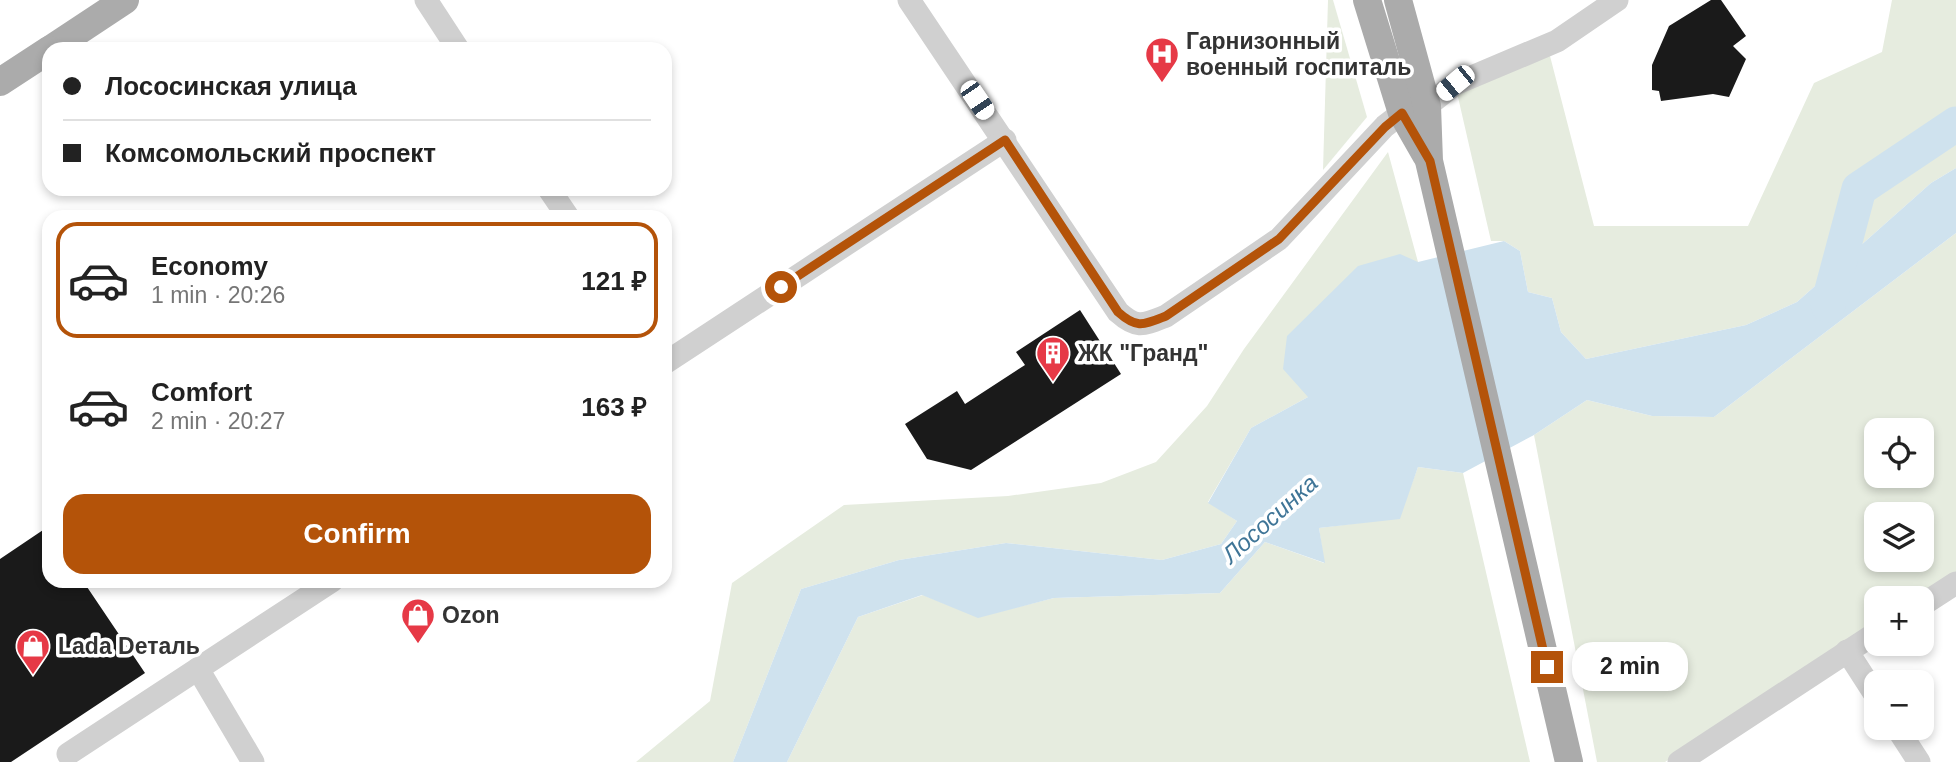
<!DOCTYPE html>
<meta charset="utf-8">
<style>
:root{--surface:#fff;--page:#f2f2f2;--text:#222;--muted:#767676;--line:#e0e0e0;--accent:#b45309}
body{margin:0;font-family:Helvetica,sans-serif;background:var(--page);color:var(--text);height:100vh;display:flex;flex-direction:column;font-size:26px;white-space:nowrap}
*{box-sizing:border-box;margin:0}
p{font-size:23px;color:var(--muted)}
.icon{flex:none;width:38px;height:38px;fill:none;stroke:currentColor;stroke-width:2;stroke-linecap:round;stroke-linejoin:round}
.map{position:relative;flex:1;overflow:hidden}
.side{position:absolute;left:42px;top:210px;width:630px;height:378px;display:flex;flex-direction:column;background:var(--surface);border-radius:21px;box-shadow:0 4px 10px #0003}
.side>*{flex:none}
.guide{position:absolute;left:42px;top:42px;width:630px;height:154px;border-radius:21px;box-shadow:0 4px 10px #0003;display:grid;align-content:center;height:154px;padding:0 21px;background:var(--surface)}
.fabs{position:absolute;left:1864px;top:418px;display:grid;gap:14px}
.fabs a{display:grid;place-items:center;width:70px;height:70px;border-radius:14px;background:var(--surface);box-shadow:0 4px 10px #0003;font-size:35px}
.end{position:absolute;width:32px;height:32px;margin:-16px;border:9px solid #b45309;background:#fff;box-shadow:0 0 0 4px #fff}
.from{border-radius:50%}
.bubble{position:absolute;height:49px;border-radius:21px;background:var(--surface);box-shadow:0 4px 10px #0003;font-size:23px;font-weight:700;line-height:49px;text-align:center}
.car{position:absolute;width:21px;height:42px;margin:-21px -10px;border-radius:9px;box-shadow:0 0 5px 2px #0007;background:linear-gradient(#fff 24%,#345 0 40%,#fff 0 76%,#345 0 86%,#fff 0)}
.guide b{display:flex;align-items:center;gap:24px;height:66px;font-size:26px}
.guide b+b{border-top:2px solid var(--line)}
.guide i{width:18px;height:18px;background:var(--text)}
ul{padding:12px 0 0;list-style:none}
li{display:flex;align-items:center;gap:21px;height:116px;margin:0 14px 10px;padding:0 7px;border:4px solid transparent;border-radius:21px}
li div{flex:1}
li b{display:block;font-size:26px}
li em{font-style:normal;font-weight:700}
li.current{border-color:var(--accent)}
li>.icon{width:63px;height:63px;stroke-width:1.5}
.cta{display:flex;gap:14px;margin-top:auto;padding:14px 21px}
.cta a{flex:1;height:80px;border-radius:21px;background:var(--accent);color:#fff;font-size:28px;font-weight:700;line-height:80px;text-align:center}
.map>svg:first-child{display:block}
.green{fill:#e6ecdf;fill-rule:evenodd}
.water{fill:#cfe2ee}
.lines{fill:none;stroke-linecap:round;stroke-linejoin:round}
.river{stroke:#cfe2ee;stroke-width:35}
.building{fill:#1a1a1a}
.minor{stroke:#d0d0d0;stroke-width:23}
.major{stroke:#ababab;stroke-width:28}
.route{stroke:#b45309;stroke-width:9}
.labels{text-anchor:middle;stroke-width:7;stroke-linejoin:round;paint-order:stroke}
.poi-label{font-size:23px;font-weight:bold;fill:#333;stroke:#fff;text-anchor:start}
.water-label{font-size:24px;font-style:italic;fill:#3f7597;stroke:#fff}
</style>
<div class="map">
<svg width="1956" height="762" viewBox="0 0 1956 762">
<rect width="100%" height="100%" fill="#fff"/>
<g class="green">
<path d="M 1328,0 L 1333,0 L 1367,117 L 1323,170 Z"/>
<path d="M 1892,0 L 1956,0 L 1956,168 L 1931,183 L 1797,302 L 1746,325 L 1586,359 L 1561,332 L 1552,298 L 1528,292 L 1520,251 L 1504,241 L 1491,241 L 1455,84 L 1550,56 L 1594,226 L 1748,226 L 1814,83 L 1882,52 Z"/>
<path d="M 1388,152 L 1418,262 L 1308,397 L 1251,428 L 1208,502 L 1237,521 L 1221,544 L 1162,560 L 1006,543 L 899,560 L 801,589 L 733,762 L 636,762 L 710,701 L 732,583 L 844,505 L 1008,496 L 1101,483 L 1156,462 L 1207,406 L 1244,349 Z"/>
<path d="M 1956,233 L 1956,572 L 1916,598 L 1876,598 L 1876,625 L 1665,762 L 1597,762 L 1534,435 L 1587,400 L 1652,416 L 1714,417 ZM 1876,430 L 1922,430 L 1922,476 L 1876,476 ZM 1876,514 L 1922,514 L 1922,560 L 1876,560 Z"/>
<path d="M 1418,467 L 1463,473 L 1530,762 L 787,762 L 858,617 L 923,595 L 978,617 L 1054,598 L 1220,593 L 1265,542 L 1324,563 L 1319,528 L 1399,518 Z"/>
</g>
<path class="water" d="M 1956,168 L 1956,233 L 1714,417 L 1652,416 L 1587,400 L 1534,435 L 1463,473 L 1418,467 L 1400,519 L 1319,528 L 1325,563 L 1265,542 L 1220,593 L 1054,598 L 978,618 L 922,595 L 858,617 L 787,762 L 733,762 L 801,589 L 899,560 L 1006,543 L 1162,560 L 1221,544 L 1237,521 L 1208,503 L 1251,428 L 1308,397 L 1283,369 L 1287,336 L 1358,266 L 1400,254 L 1418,262 L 1504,241 L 1520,251 L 1528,292 L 1552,298 L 1561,332 L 1586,359 L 1746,325 L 1797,302 L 1931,183 Z"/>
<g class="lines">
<path class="river" d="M 1828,305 L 1859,189 L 1956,124"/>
</g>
<g class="building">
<path d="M 1711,0 L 1721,0 L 1746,36 L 1733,46 L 1746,59 L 1729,97 L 1713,94 L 1661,101 L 1659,91 L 1652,90 L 1652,65 L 1669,26 Z"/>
<path d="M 1080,310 L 1121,374 L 971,470 L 927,459 L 905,424 L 957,391 L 965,404 L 1025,365 L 1016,352 Z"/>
<path d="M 49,526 L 49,581 L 83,581 L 145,673 L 11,762 L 0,762 L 0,559 Z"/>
</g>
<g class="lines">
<g class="minor">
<path d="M 426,0 L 458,49"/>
<path d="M 909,0 L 1118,312 C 1137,329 1143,325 1166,316 L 1279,239 L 1385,126 L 1402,113"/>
<path d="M 1427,106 L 1455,84 L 1557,41 L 1617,0"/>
<path d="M 549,189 L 568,217"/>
<path d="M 665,363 L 1005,140"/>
<path d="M 1922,605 L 1956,583"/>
<path d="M 1847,651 L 1876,696"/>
<path d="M 198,669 L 253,762"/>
<path d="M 1897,728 L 1919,762"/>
<path d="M 68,754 L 332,581"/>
<path d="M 1679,762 L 1876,633"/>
</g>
<g class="major">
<path d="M 1367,0 L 1402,113 L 1426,155"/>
<path d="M 1398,0 L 1427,106 L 1429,161 L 1569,762"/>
<path d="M 51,49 L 125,0"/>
<path d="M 0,82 L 49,50"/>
</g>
</g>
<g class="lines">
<path class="route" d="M 781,287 L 1005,140 L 1118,312 C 1137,329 1143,325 1166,316 L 1279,239 L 1385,127 L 1402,113 L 1430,161 L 1547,667"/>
</g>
<defs>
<g id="hospital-pin" transform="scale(1.75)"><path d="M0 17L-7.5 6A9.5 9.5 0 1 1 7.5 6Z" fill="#e63946" stroke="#fff"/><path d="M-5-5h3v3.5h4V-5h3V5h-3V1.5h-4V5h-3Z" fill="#fff"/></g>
<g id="building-pin" transform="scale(1.75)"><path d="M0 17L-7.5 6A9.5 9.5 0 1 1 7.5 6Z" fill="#e63946" stroke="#fff"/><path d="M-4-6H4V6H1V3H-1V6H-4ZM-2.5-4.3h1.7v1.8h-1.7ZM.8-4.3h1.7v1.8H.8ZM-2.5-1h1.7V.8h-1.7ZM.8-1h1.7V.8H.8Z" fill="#fff"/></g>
<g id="shop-pin" transform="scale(1.75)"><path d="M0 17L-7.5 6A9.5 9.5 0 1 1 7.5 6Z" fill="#e63946" stroke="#fff"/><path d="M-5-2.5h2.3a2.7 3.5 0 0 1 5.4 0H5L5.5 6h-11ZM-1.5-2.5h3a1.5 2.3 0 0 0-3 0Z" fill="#fff"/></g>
</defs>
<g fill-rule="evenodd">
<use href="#hospital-pin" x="1162" y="54"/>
<use href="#building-pin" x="1053" y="353"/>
<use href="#shop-pin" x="418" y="615"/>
<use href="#shop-pin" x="33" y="646"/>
</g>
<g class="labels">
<g class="poi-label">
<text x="1186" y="49">Гарнизонный<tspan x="1186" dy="26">военный госпиталь</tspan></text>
<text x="1078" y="361">ЖК "Гранд"</text>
<text x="442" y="623">Ozon</text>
<text x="58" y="654">Lada Dеталь</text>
</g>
<g class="water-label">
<text transform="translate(1270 519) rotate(-42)" y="8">Лососинка</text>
</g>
</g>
</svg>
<div class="fabs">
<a><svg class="icon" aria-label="locate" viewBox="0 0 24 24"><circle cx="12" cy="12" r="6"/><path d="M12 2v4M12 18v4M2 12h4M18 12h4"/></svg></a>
<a><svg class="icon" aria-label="layers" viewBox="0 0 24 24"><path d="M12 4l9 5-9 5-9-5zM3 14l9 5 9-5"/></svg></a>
<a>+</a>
<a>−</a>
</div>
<i class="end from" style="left:781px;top:287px"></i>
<i class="end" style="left:1547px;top:667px"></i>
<div class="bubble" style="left:1572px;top:642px;width:116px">2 min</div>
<i class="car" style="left:1455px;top:83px;rotate:231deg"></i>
<i class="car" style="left:977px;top:100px;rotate:146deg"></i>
<div class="guide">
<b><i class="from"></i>Лососинская улица</b>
<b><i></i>Комсомольский проспект</b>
</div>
<section class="side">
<ul>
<li class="current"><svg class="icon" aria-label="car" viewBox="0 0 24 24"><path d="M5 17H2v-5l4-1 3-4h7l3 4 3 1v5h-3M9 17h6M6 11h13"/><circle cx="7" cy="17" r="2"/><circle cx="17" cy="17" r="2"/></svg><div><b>Economy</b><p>1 min · 20:26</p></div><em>121 ₽</em></li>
<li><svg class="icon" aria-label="car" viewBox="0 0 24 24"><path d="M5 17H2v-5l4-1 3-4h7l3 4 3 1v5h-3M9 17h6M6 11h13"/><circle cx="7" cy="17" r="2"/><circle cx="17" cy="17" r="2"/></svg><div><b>Comfort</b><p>2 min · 20:27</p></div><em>163 ₽</em></li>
</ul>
<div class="cta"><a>Confirm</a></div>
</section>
</div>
